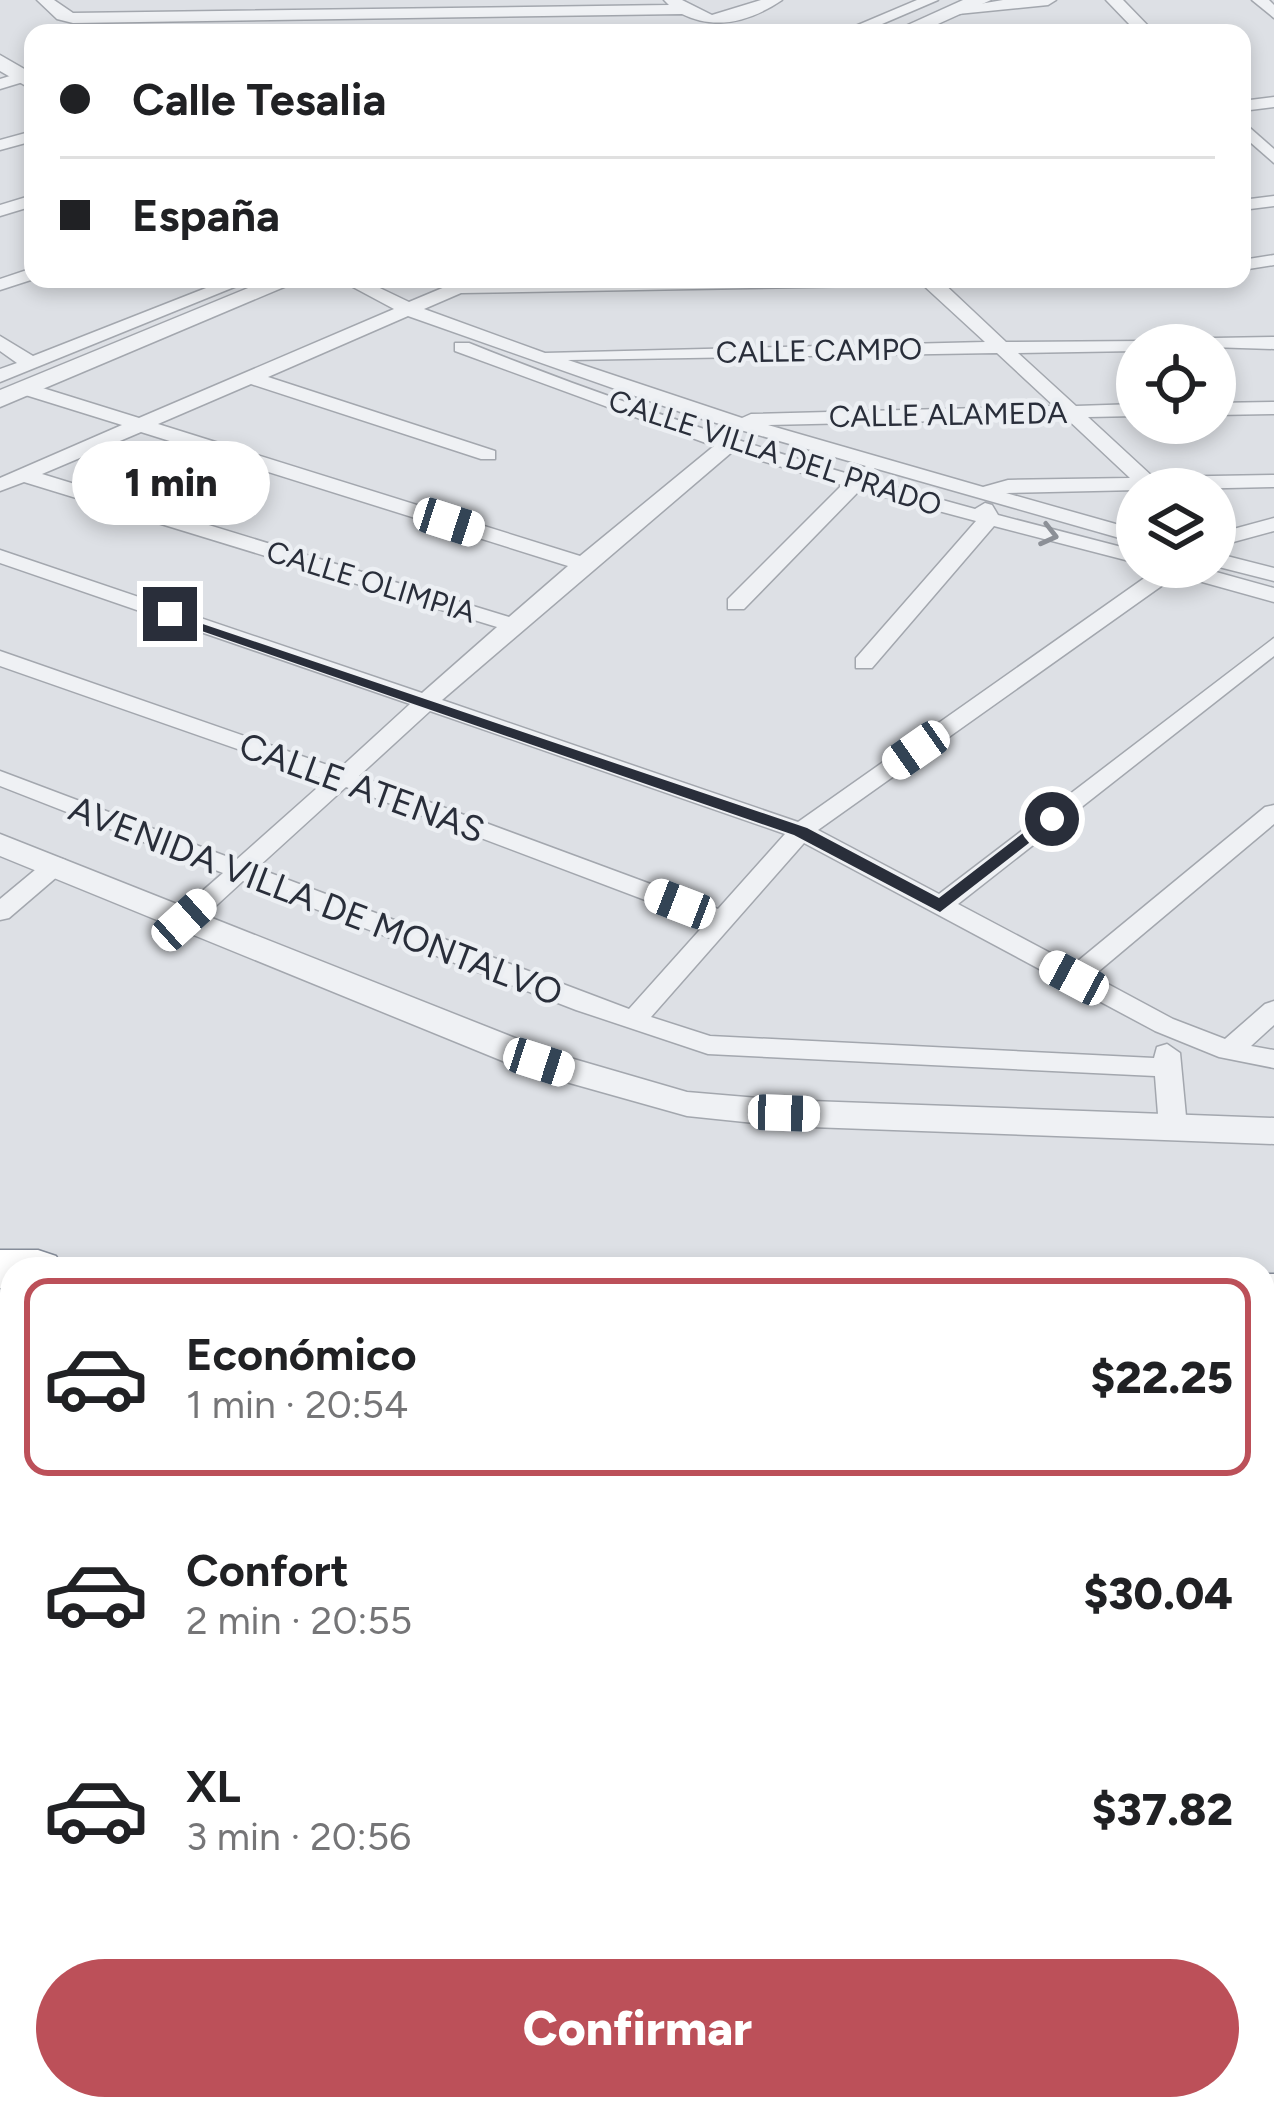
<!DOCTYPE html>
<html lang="es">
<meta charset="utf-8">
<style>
:root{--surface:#fff;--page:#f6f6f6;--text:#202124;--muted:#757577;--line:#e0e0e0;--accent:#bc5059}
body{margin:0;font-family:Figtree,sans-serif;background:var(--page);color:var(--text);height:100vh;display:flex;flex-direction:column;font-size:45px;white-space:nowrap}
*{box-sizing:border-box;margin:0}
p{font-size:39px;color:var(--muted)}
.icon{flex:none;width:66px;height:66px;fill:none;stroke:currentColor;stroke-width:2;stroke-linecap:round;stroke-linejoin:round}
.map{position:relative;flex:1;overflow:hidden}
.side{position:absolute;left:0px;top:1257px;width:1275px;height:864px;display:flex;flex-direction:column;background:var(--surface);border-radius:36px 36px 0 0;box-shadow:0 6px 18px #0003}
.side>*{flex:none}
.hud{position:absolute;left:24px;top:24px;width:1227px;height:264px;border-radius:24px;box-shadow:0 6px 18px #0003;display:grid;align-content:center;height:264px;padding:0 36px;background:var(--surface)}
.controls{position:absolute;left:1116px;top:324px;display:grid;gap:24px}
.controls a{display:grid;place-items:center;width:120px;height:120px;border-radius:50%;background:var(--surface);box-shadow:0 6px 18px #0003;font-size:60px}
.end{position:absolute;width:54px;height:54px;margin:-27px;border:15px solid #292e3a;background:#fff;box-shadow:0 0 0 6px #fff}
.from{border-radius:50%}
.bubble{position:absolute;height:84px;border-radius:42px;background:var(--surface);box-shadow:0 6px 18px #0003;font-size:39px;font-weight:800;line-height:84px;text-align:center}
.car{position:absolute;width:36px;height:72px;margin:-36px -18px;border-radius:15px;box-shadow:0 0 9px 3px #0007;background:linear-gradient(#fff 24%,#345 0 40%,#fff 0 76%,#345 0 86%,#fff 0)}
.hud b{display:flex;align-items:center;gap:42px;height:114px;font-size:45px}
.hud b+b{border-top:3px solid var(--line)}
.hud i{width:30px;height:30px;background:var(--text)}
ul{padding:21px 0 0;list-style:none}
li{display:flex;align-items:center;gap:36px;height:198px;margin:0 24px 18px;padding:0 12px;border:6px solid transparent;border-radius:24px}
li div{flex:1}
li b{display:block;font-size:45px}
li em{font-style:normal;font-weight:800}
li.on{border-color:var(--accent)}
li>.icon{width:108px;height:108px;stroke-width:1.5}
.cta{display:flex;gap:24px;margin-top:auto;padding:24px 36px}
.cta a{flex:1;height:138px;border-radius:72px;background:var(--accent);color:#fff;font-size:48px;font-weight:800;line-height:138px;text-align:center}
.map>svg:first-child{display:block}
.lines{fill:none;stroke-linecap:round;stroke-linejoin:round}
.minor-casing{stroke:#a3a7ae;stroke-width:3}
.tertiary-casing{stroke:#a3a7ae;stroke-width:3}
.trunk-casing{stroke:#868d9a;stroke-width:3}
.path{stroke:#bcbec4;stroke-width:8;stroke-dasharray:12 12;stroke-linecap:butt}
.minor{fill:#eff1f4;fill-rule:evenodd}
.tertiary{fill:#eff1f4;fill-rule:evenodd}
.trunk{fill:#fff;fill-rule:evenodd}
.rail{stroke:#797f8d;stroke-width:12;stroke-dasharray:8 15;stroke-linecap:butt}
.oneway{stroke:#8c9097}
.route{fill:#292e3a}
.labels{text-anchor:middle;stroke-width:9;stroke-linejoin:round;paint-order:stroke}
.far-street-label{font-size:30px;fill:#292e3a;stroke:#eceff3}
.street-label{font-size:36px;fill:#292e3a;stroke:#eceff3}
</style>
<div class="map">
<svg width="1274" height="2121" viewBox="0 0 1274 2121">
<rect width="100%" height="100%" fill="#dde0e5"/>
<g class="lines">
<g class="minor-casing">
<g id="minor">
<path d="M 37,0 L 54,0 L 73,13 L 669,5 L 664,0 L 682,0 L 712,15 L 761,0 L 782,0 C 751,21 716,31 682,14 L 73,23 L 57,19 Z"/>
<path d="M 917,0 L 938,0 L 861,33 L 839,33 Z"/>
<path d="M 1003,0 L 1056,0 L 1048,5 L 958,14 L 950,9 Z"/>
<path d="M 1106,0 L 1123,0 L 1155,33 L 1096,33 L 1131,26 Z"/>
<path d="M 1252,0 L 1269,0 L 1274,5 L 1274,18 Z"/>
<path d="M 33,69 L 33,79 L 0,89 L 0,79 Z"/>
<path d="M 1274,97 L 1274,107 L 1242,111 L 1242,101 Z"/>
<path d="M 1242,121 L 1274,149 L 1274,163 L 1242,135 Z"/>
<path d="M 33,131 L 33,141 L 0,150 L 0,140 Z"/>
<path d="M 33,195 L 33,206 L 0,216 L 0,205 Z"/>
<path d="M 1274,196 L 1274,206 L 1242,210 L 1242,200 Z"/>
<path d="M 1274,255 L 1274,265 L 1242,270 L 1242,260 Z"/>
<path d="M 33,268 L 34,279 L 0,290 L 0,279 Z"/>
<path d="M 229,279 L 254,279 L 0,382 L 0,369 L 17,363 L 0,351 L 0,336 L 33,356 Z"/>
<path d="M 338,279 L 361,279 L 409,302 L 464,279 L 939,279 L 1006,342 L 1144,341 L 1146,345 L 1137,345 L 1137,351 L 1018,353 L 1076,406 L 1137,404 L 1137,416 L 1088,417 L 1153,477 L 1274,475 L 1274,487 L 1006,493 L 1137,530 L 1137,543 L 874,468 L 876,472 L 870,480 L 975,509 L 985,503 L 992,505 L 998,515 L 1137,551 L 1137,563 L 994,526 L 872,668 L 856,668 L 856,658 L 976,521 L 860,490 L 744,609 L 728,609 L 728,599 L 842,485 L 732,452 L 442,700 L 798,822 L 1160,567 L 1198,567 L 1274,588 L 1274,602 L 1177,575 L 818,830 L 939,894 L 1274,638 L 1274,656 L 958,904 L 1073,965 L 1265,807 L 1274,805 L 1274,824 L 1093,976 L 1173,1019 L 1225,1039 L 1265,1004 L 1274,1001 L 1274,1025 L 1251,1046 L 1274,1050 L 1274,1068 L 1219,1057 L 1155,1031 L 804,843 L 651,1017 L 710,1036 L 1154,1058 L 1157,1047 L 1167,1044 L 1180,1053 L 1187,1127 L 1183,1134 L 1173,1137 L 1159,1127 L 1155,1076 L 708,1054 L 576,1010 L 243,881 L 194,926 L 176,926 L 172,920 L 176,914 L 223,873 L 0,786 L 0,771 L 236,860 L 326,780 L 0,666 L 0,651 L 339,769 L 410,704 L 0,563 L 0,550 L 422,693 L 497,627 L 24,482 L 0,491 L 0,478 L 122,425 L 19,393 L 19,385 L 33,385 L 139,418 L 394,309 ZM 923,285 L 985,342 L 545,353 L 424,309 L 461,293 ZM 408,316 L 692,416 L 866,466 L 852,475 C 722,437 596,394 469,343 L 455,343 L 455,351 L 714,446 L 580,556 L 158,424 L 251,384 L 481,459 L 495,459 L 495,451 L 268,377 ZM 997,353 L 1054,406 L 751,414 L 742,418 L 568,360 ZM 1066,418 L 1130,478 L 1008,480 L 983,487 L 768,425 ZM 141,432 L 568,566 L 509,617 L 42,474 ZM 430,711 L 785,834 L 718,909 L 359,776 ZM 346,787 L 706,923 L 629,1009 L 257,868 Z"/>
<path d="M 1274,337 L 1274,349 L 1147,345 L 1156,339 Z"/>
<path d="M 1274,402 L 1274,414 L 1215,415 L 1215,403 Z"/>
<path d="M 1274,518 L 1274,531 L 1215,547 L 1215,534 Z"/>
<path d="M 1215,553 L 1274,568 L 1274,581 L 1215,566 Z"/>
<path d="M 56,857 L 65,860 L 68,865 L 65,870 L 9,918 L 0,920 L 0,899 L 47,860 Z"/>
</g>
</g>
<g class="tertiary-casing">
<g id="tertiary">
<path d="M 963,0 L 991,0 L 918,33 L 890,33 Z"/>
<path d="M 0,55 L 33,74 L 33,90 L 0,71 Z"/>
<path d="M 270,279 L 303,279 L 0,407 L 0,390 Z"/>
<path d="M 0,834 L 553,1053 L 687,1092 L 783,1100 L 1274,1118 L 1274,1144 L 783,1126 L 687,1116 L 527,1071 L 0,856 Z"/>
<path d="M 1274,1344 L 1274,1381 L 1263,1384 L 1263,1347 Z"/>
<path d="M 633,2109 L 686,2109 L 681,2121 L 628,2121 Z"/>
</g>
</g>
<g class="trunk-casing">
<g id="trunk">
<path d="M 0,1250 L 38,1250 L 56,1256 L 64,1269 L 12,1269 L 12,1288 L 0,1288 Z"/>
<rect x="1263" y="1274" width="11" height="38"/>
</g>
</g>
<path class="path" d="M 0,1777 L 0,1785"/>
<use href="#minor" class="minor"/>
<use href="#tertiary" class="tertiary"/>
<use href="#trunk" class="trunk"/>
<g class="rail">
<path d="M 0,1612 L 12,1616"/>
<path d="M 1263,1870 L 1274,1871"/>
</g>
</g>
<defs><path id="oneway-chevron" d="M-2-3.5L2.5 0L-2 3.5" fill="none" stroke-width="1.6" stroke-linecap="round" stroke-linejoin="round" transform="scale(3)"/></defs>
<use class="oneway" href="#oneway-chevron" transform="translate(1049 535) rotate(14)"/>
<path class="route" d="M 164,611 L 807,828 L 939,898 L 1045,816 L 1060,819 L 940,912 L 794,835 L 164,618 Z"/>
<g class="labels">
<g class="far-street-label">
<text transform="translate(819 351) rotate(-1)" y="10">CALLE CAMPO</text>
<text transform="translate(948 415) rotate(-1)" y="10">CALLE ALAMEDA</text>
<text transform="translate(775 453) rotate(18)" y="10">CALLE VILLA DEL PRADO</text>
<text transform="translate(371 582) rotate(17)" y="10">CALLE OLIMPIA</text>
</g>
<g class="street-label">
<text transform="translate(362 787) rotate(20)" y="13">CALLE ATENAS</text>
<text transform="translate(316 900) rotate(21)" y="13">AVENIDA VILLA DE MONTALVO</text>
</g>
</g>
</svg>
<div class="controls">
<a><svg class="icon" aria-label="locate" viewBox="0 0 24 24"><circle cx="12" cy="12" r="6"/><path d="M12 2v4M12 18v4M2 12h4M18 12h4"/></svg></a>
<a><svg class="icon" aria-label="layers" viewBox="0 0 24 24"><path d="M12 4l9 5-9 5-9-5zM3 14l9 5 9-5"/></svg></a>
</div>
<i class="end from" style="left:1052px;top:819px"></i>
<i class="end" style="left:170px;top:614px"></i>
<div class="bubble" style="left:72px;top:441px;width:198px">1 min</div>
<i class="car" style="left:449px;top:522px;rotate:108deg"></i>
<i class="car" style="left:916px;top:750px;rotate:235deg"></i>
<i class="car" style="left:680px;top:904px;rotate:291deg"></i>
<i class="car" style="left:184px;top:920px;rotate:48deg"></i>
<i class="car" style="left:1074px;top:978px;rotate:298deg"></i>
<i class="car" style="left:539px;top:1062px;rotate:108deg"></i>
<i class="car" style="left:784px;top:1113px;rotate:92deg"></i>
<div class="hud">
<b><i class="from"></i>Calle Tesalia</b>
<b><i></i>España</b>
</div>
<section class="side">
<ul>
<li class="on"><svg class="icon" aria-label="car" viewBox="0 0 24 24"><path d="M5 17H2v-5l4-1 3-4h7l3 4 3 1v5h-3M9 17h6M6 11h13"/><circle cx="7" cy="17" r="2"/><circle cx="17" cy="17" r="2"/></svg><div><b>Económico</b><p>1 min · 20:54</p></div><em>$22.25</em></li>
<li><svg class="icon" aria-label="car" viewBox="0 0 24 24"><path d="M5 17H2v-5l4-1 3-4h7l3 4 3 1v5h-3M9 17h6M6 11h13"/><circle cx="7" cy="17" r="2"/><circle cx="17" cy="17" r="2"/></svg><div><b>Confort</b><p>2 min · 20:55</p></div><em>$30.04</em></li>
<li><svg class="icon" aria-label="car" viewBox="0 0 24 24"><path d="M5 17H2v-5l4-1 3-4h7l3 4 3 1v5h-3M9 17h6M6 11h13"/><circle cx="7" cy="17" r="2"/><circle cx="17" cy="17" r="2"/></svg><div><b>XL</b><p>3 min · 20:56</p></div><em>$37.82</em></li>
</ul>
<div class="cta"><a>Confirmar</a></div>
</section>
</div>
